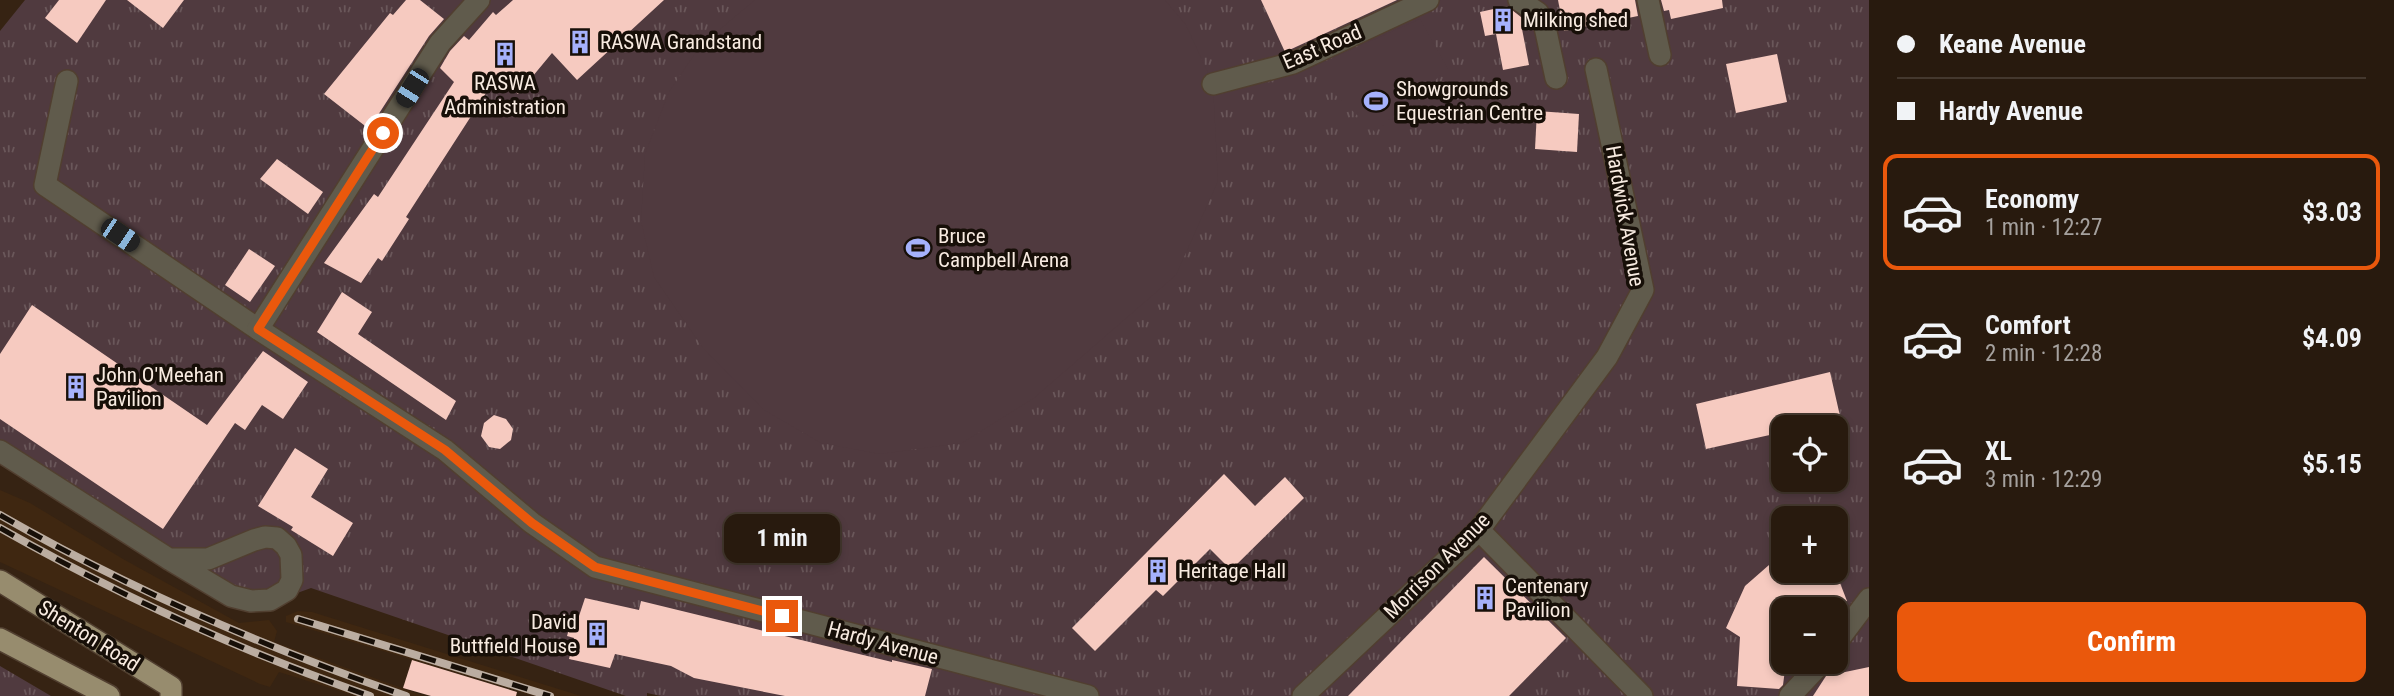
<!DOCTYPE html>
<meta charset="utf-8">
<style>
:root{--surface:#281a0e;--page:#302317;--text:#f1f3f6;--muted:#a5a19e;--line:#44382e;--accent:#ea580c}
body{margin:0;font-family:"Roboto Condensed",sans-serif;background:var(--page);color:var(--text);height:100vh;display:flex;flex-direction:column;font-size:26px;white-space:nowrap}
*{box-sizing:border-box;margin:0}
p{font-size:23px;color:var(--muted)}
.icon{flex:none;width:38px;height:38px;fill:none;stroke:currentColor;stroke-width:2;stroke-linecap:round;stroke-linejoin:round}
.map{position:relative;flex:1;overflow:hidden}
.sheet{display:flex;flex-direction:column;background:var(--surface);width:525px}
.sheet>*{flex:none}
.guide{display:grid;align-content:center;height:154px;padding:0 28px;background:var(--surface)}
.controls{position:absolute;left:1771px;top:415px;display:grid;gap:14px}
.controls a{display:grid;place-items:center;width:77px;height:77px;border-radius:14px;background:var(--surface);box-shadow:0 4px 10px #0003,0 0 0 2px var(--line);font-size:35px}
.end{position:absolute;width:32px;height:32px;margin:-16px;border:9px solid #ea580c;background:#fff;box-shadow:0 0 0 4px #fff}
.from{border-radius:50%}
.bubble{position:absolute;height:49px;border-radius:14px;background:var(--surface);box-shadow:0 4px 10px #0003,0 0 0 2px var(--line);font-size:23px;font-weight:700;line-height:49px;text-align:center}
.car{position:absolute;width:21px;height:42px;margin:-21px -10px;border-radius:9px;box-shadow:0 0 5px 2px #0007;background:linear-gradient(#222 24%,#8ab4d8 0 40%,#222 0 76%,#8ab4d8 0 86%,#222 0)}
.guide b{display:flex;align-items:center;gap:24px;height:66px;font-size:26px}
.guide b+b{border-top:2px solid var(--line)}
.guide i{width:18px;height:18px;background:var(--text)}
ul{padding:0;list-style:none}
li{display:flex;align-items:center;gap:21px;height:116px;margin:0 14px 10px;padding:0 14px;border:4px solid transparent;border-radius:14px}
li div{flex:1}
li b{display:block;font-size:26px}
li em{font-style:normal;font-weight:700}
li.selected{border-color:var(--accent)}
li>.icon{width:63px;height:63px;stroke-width:1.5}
.cta{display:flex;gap:14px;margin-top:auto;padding:14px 28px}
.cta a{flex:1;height:80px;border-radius:14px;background:var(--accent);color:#fff;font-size:28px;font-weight:700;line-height:80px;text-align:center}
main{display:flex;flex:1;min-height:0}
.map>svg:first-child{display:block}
.built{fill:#3f2711}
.park{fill:url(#park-tufts);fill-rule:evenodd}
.pitch{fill:#503a3f}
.building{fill:#f6cac0}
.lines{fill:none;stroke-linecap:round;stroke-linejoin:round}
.minor-casing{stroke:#513f30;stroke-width:24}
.major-casing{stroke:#513f30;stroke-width:24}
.minor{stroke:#605b4c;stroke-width:21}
.major{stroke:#978c6e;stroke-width:21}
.rail-casing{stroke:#bbada1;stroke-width:8}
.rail{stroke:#170f08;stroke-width:5;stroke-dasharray:16;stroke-linecap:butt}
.route{stroke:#ea580c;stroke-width:9}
.labels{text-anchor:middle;stroke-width:7;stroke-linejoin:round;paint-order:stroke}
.poi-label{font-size:21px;fill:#f8ebe1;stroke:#170f08;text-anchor:start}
.street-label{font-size:21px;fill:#f8ebe1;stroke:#170f08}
</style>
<main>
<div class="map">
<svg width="1869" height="696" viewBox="0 0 1869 696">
<defs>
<pattern id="park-tufts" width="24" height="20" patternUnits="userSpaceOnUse" patternTransform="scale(1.75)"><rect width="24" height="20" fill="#503a3f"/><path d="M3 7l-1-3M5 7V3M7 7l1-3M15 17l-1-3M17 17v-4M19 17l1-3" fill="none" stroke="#6a575a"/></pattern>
</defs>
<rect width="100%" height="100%" fill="#362313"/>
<g class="built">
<path d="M 0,490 L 30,503 L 123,559 L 239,623 L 269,620 L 277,631 L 274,642 L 424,696 L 356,696 L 279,672 L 270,687 L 260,684 L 0,562 Z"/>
<path d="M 298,611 L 312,612 L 581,696 L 534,696 L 286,622 L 286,616 Z"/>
</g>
<g class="park">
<path d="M 25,0 L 1869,0 L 1869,696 L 661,696 L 647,693 L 647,696 L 626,696 L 311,588 L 256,608 L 0,448 L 0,31 ZM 1783,427 L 1836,427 L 1836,480 L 1783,480 ZM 1783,518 L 1836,518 L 1836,570 L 1783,570 ZM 1783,609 L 1836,609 L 1836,662 L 1783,662 Z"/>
<path d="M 0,666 L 51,696 L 0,696 Z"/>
</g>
<g class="pitch">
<path d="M 755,0 L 1165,0 L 1186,25 L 1213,84 L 1218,181 L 1176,275 L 1034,398 L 962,443 L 880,454 L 821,443 L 764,410 L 703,348 L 654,277 L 641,221 L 645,154 L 669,92 L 700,46 Z"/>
<path d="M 1420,19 L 1448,69 L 1375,132 L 1308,69 Z"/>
</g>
<g class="building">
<path d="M 59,0 L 106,0 L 77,43 L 45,18 Z"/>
<path d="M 127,0 L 184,0 L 163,28 Z"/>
<path d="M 406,0 L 420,0 L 444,19 L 429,36 L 369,129 L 324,94 L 390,13 L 393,15 Z"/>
<path d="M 513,0 L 664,0 L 577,80 L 552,53 L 518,94 L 497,76 L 406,217 L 409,219 L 382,261 L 378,258 L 361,283 L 324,263 L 374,194 L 378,197 L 454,82 L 440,68 L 450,51 L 464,36 L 469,40 L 493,12 L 496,15 Z"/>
<path d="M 1261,0 L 1397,0 L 1285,52 Z"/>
<path d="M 1558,0 L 1635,0 L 1638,16 L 1564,31 Z"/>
<path d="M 1661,0 L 1722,0 L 1723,8 L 1671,19 L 1669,10 L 1664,11 Z"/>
<path d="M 1507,6 L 1526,21 L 1527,28 L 1522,29 L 1529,65 L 1503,70 L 1496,34 L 1485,36 L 1480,12 Z"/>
<path d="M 1777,54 L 1787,102 L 1736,113 L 1726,64 Z"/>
<path d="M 1537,111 L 1579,114 L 1577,152 L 1535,149 Z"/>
<path d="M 277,159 L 323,192 L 308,214 L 260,179 Z"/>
<path d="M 249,249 L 275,266 L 250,302 L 225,285 Z"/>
<path d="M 342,292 L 372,312 L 358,334 L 456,401 L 446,420 L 317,332 Z"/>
<path d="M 32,305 L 207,425 L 263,351 L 308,382 L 283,419 L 262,405 L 245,430 L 235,423 L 163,529 L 0,419 L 0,354 Z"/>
<path d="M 1830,372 L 1840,416 L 1783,427 L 1783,432 L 1706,449 L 1696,404 Z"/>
<path d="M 494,415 L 506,419 L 513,429 L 511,440 L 500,449 L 489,447 L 481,436 L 484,423 Z"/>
<path d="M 295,448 L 328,469 L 311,497 L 353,523 L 333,556 L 291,530 L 293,527 L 258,506 Z"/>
<path d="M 1224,474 L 1255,506 L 1285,477 L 1304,498 L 1231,570 L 1210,549 L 1163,596 L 1156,590 L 1095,651 L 1072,628 Z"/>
<path d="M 1484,557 L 1566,638 L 1509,696 L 1348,696 Z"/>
<path d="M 1777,558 L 1783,565 L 1783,570 L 1835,570 L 1847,601 L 1823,609 L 1783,609 L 1783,662 L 1786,662 L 1783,685 L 1779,689 L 1737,686 L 1740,637 L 1726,628 L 1745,586 Z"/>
<path d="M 585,598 L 639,610 L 641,601 L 892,662 L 892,660 L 932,669 L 925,696 L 785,696 L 694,678 L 671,666 L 615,654 L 610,668 L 569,659 L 574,638 L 567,636 L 572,618 L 578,619 Z"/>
<path d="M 412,660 L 517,692 L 516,696 L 431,696 L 403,688 Z"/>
<path d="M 1869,667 L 1869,696 L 1813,696 L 1826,676 Z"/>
</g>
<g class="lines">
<g class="minor-casing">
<g id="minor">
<path d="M 1519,0 L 1538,13 L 1545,27 L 1556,78"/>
<path d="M 1648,0 L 1660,55"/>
<path d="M 67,81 L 45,185 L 258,329 L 445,450 L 532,523 L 595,567 L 1088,696"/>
<path d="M 1213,84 L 1293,63 L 1428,0"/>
<path d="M 258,329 L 440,43 L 479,0"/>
<path d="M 0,451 L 169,559 L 231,596 L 251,601 L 270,600 L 287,590 L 292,580 L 291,555 L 286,546 L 277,538 L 265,537 L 254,540 L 208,559 L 169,559"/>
<path d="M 1479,530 L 1642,696"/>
<path d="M 1836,643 L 1869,599"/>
<path d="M 1303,696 L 1479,530 L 1607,357 L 1643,290 L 1596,69"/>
<path d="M 1790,696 L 1822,662"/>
</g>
</g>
<g class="major-casing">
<g id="major">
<path d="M 0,581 L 171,687 L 171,696"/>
<path d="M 0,639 L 109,696"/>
</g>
</g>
<use href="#minor" class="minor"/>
<use href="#major" class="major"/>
<g class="rail-casing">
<g id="rail">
<path d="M 0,515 C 129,589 266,648 406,696"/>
<path d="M 0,528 C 118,595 242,652 370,696"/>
<path d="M 298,619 L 550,696"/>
</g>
</g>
<use href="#rail" class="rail"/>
</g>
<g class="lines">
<path class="route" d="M 383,133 L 258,329 L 445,450 L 532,523 L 595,567 L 782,616"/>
</g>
<defs>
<g id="building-bare" transform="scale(1.89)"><path d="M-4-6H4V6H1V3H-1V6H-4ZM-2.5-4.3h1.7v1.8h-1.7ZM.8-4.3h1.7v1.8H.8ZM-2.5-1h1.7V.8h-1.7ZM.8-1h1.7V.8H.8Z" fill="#a5b1fc" stroke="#170f08" stroke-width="2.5" paint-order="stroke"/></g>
<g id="stadium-bare" transform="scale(1.89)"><path d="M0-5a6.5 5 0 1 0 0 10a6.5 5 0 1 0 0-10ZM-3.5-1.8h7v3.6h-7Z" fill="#a5b1fc" stroke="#170f08" stroke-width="2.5" paint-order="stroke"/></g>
</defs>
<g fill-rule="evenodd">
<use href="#building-bare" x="1503" y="20"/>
<use href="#building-bare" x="580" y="42"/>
<use href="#building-bare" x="505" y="54"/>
<use href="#stadium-bare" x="1376" y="101"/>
<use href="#stadium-bare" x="918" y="248"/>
<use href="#building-bare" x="76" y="387"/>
<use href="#building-bare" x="1158" y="571"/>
<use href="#building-bare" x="1485" y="598"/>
<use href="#building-bare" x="597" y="634"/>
</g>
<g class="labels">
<g class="poi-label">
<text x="1523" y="27">Milking shed</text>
<text x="600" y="49">RASWA Grandstand</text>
<text x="505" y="90" text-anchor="middle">RASWA<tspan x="505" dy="24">Administration</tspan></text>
<text x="1396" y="96">Showgrounds<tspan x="1396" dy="24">Equestrian Centre</tspan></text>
<text x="938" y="243">Bruce<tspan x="938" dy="24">Campbell Arena</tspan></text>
<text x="96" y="382">John O'Meehan<tspan x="96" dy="24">Pavilion</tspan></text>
<text x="1178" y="578">Heritage Hall</text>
<text x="1505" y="593">Centenary<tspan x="1505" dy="24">Pavilion</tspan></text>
<text x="577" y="629" text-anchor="end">David<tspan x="577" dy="24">Buttfield House</tspan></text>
</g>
<g class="street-label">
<text transform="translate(1322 47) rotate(-23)" y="7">East Road</text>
<text transform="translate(1625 216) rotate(80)" y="7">Hardwick Avenue</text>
<text transform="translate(1437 566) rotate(-45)" y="7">Morrison Avenue</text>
<text transform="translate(89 636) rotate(32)" y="7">Shenton Road</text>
<text transform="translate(883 643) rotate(15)" y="7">Hardy Avenue</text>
</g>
</g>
</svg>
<div class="controls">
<a><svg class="icon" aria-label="locate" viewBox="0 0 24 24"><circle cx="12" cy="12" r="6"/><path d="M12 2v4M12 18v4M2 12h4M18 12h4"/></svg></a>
<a>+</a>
<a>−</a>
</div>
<i class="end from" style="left:383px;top:133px"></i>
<i class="end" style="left:782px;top:616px"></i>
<div class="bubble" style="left:724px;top:514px;width:116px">1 min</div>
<i class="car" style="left:412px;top:88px;rotate:212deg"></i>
<i class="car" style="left:120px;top:235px;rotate:124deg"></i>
</div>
<section class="sheet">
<div class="guide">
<b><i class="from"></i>Keane Avenue</b>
<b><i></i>Hardy Avenue</b>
</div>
<ul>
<li class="selected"><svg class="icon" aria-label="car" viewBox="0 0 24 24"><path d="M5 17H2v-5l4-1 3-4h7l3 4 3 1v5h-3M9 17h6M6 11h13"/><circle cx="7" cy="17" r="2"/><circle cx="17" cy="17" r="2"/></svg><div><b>Economy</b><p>1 min · 12:27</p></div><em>$3.03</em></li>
<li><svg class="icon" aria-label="car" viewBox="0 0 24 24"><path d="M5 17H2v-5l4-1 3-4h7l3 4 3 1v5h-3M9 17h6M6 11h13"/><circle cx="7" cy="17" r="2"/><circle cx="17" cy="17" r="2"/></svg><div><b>Comfort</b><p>2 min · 12:28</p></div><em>$4.09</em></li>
<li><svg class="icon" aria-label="car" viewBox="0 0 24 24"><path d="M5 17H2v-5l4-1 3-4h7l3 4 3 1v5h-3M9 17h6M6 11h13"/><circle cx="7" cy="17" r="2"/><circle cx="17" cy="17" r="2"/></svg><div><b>XL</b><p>3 min · 12:29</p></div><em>$5.15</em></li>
</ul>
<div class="cta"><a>Confirm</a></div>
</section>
</main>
